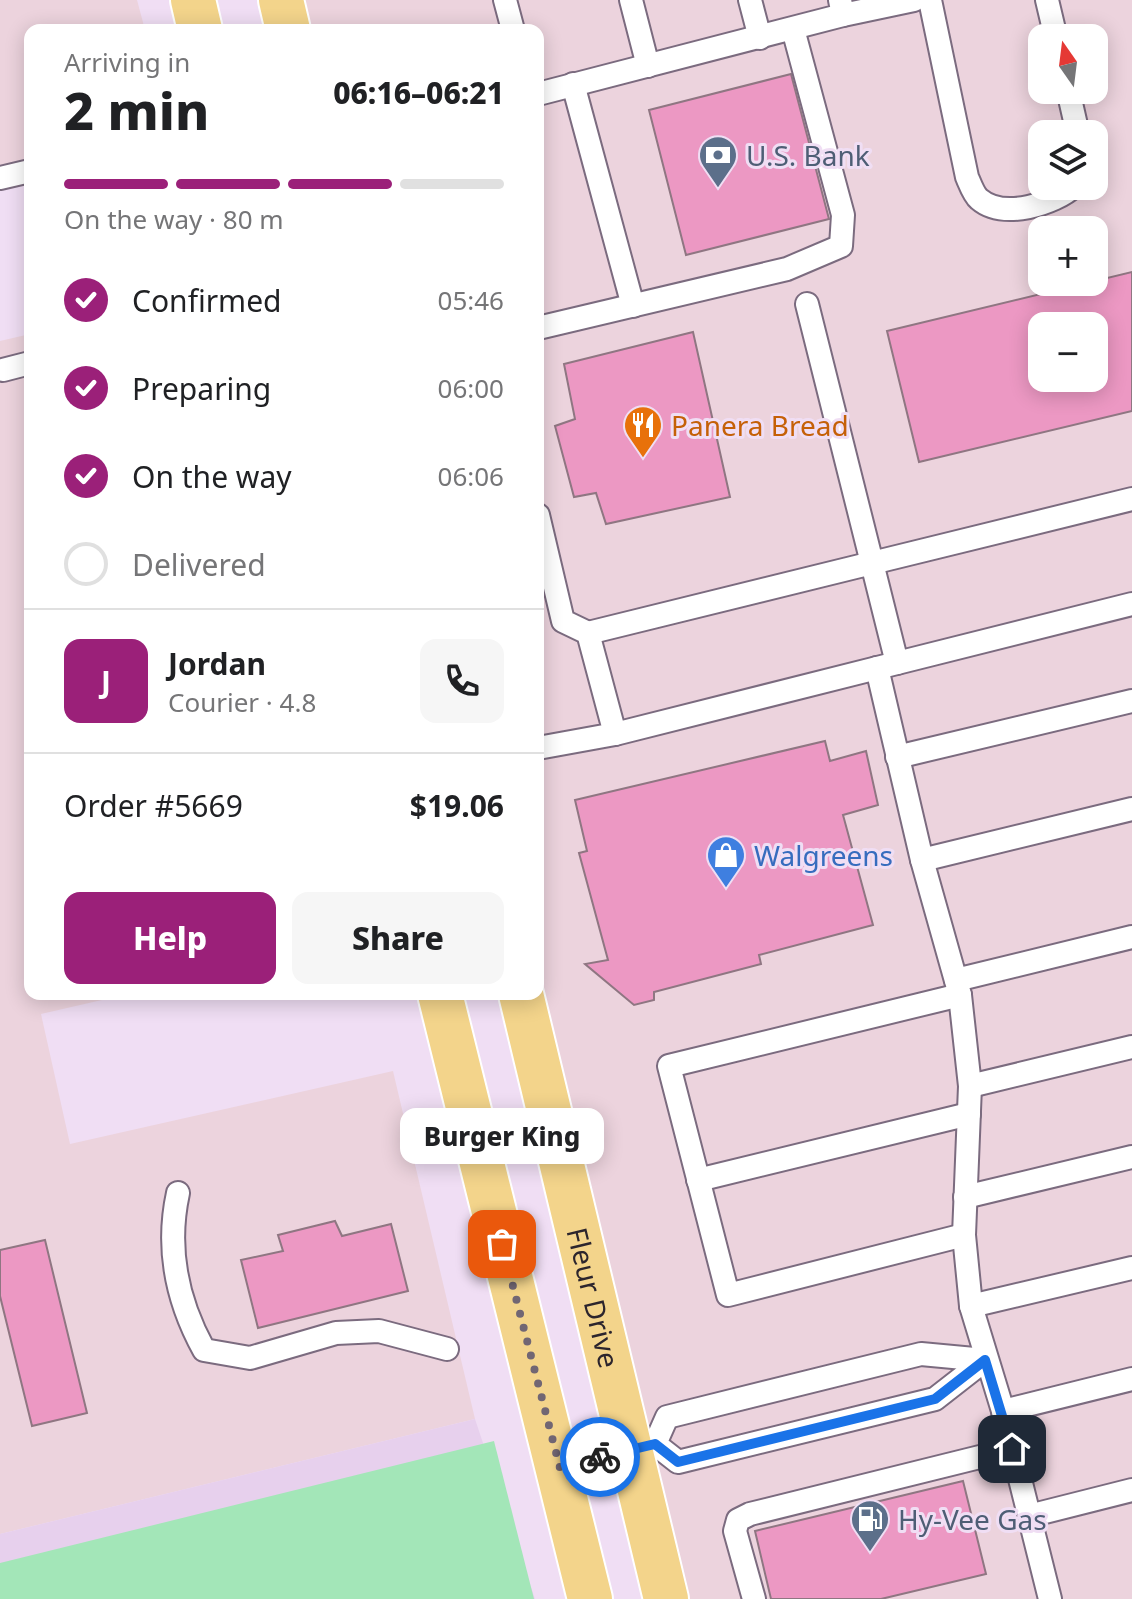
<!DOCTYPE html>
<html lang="en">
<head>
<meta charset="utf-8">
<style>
  :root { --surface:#fff; --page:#f6f6f6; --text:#202124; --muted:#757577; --line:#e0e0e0; --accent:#9b2079 }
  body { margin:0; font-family:"Noto Sans",sans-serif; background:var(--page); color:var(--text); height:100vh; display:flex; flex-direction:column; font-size:30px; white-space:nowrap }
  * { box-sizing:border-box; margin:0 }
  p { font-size:26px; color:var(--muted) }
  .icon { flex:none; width:44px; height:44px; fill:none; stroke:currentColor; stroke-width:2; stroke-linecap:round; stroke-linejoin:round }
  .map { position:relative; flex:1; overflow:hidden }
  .side { position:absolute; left:24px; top:24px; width:520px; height:976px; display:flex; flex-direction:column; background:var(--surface); border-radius:16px; box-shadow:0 4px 20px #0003 }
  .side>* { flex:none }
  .needle { width:52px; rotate:346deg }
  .controls { position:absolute; left:1028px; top:24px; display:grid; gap:16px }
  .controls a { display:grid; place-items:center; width:80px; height:80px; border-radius:16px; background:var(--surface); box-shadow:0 4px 20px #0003; font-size:40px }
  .pin { position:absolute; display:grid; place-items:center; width:68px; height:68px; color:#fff; margin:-34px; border-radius:16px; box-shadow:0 4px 12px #0006 }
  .courier { position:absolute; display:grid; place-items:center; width:80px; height:80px; margin:-40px; border:6px solid #1a73e8; border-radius:50%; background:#fff; color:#222; box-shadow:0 2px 10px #0007 }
  .bubble { position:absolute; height:56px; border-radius:16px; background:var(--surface); box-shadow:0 4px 20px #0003; font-size:26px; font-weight:800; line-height:56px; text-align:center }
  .headline em { font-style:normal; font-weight:800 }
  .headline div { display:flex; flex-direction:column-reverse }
  .headline { display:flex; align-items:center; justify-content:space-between; height:136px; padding:0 40px }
  h1 { font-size:52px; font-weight:800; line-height:60px }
  .bar { display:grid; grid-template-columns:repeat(4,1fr); gap:12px 8px; align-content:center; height:96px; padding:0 40px }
  .bar i { height:10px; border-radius:6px; background:var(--line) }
  .bar .selected { background:var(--accent) }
  .bar p { grid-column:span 4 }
  .line { display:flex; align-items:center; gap:20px; padding:0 40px; border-top:2px solid var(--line) }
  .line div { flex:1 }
  .round { display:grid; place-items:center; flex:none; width:84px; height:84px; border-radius:16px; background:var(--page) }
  ol { padding:0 40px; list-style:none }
  li { display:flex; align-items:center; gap:24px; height:88px }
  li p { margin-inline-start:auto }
  li .icon { padding:8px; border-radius:50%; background:var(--accent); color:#fff; stroke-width:4 }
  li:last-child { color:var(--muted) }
  li i { width:44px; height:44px; border:4px solid var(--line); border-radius:50% }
  .primary-button { display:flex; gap:16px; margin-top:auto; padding:16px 40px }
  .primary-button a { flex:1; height:92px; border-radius:16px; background:var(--accent); color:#fff; font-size:32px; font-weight:800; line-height:92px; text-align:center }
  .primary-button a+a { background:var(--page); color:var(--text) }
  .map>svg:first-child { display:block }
  .commercial { fill:#ecd3dd; fill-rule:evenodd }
  .built { fill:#e7d0ed }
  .green { fill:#a3e6b8 }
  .building { fill:#ec98c3; stroke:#8f7682; stroke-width:2; fill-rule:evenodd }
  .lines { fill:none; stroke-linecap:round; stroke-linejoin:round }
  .lane-casing { stroke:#7b6b7f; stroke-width:26 }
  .primary-casing { stroke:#fff; stroke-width:48 }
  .lane { stroke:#fff; stroke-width:22 }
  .primary { stroke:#f3d48b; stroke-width:44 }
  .done { stroke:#716673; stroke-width:8; stroke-dasharray:0 14.4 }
  .route { stroke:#1a73e8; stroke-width:10 }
  .labels { text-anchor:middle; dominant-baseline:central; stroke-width:6; stroke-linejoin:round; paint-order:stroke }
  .service-label { font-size:28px; fill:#4e5e75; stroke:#f0def4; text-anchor:start }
  .food-label { font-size:28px; fill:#c56008; stroke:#f0def4; text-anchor:start }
  .shop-label { font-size:28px; fill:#366cbe; stroke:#f0def4; text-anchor:start }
  .street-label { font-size:28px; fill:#2c252d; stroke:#f0def4 }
</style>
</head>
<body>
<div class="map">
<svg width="1132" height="1599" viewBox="0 0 1132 1599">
  <rect width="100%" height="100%" fill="#f0def4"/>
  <g class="commercial">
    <polygon points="0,0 137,0 145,30 30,30 30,182 0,190"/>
    <path d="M 281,0 L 1132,0 L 1132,1599 L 666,1599 L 538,994 L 538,30 L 288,30 ZM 1042,38 L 1094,38 L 1094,90 L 1042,90 ZM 1042,134 L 1094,134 L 1094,186 L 1042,186 ZM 1042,230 L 1094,230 L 1094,282 L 1042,282 ZM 1042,326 L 1094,326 L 1094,378 L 1042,378 Z"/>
    <polygon points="30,334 30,994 128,994 41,1014 70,1144 393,1071 475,1419 0,1534 0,341"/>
  </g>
  <polygon class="built" points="475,1419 535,1599 0,1599 0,1534"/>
  <polygon class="green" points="494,1441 534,1599 0,1599 0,1563"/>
  <g class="building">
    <polygon points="791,74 829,219 686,255 649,110"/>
    <path d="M 1132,272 L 1132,411 L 919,462 L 887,331 ZM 1042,326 L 1094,326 L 1094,378 L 1042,378 Z"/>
    <polygon points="693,332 730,497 606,524 596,493 574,497 555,426 575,419 564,364"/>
    <polygon points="825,741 830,761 866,751 878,805 843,815 873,925 759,955 761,964 654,992 654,1000 634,1005 585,964 608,960 579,853 587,851 575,800"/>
    <polygon points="335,1221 342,1236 391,1224 408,1291 258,1328 241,1260 283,1251 278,1235"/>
    <polygon points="45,1240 87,1413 32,1426 0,1296 0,1250"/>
    <polygon points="963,1481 986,1574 881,1599 771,1599 755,1531"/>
  </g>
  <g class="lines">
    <g class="lane-casing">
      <g id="lane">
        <polyline points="505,0 513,30"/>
        <polyline points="631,0 648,66"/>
        <polyline points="750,0 760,38"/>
        <path d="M 930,0 L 967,177 C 970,184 974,195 979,199 C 1003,220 1055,204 1074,186"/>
        <polyline points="1047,0 1056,38"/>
        <polyline points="843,15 914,0"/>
        <polyline points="573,84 633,306"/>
        <polyline points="1068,90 1078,134"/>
        <polyline points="538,94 843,15 840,0"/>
        <polyline points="0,178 30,171"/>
        <polyline points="807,304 872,563 1132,499"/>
        <polyline points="538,328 787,269 841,246 843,215 793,29"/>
        <polyline points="3,370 30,363"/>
        <polyline points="538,515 563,621 588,633 615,734 538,748"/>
        <polyline points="588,633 872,563 897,663 615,734"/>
        <polyline points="897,663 1132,604"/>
        <polyline points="877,668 922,860 960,995 970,1086 964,1235 971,1306 1003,1411 1050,1599"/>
        <polyline points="897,757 1132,701"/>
        <polyline points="922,860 1132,809"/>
        <polyline points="956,980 1132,937"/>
        <polyline points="960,995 669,1066 728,1295 964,1235"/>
        <polyline points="970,1086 1132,1047"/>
        <polyline points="698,1180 969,1114"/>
        <path d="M 178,1193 C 166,1248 177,1301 204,1350 L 250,1358 L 336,1333 L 379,1331 L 447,1349"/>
        <polyline points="965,1197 1132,1157"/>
        <polyline points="971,1306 1132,1268"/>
        <polygon points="921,1354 985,1360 935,1399 678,1462 655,1444 667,1417"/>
        <polyline points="1003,1411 1132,1379"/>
        <polyline points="560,1468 638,1447"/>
        <polyline points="1029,1516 1132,1490"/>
        <polyline points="754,1599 735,1531 738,1520 750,1514 1012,1449"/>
      </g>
    </g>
    <g class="primary-casing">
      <g id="primary">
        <polyline points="193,0 200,30"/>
        <polyline points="281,0 288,30"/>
        <polyline points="440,994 590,1599"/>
        <path id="s1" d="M 521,994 L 666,1599"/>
      </g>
    </g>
    <use href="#lane" class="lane"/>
    <use href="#primary" class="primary"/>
  </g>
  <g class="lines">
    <polyline class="done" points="502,1244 560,1468 600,1457"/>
    <polyline class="route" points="600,1457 655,1444 678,1462 935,1399 985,1360 1012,1449"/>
  </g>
  <defs>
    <g id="bank-pin" transform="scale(2)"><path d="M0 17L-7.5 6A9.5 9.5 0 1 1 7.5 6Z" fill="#5c6f8a" stroke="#f0def4"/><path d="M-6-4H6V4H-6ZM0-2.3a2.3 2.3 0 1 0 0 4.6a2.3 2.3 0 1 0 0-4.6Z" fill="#fff"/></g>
    <g id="restaurant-pin" transform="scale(2)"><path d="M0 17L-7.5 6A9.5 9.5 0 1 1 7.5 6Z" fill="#e8710a" stroke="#f0def4"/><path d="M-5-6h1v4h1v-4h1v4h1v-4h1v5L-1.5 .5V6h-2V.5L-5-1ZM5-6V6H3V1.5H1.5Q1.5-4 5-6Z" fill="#fff"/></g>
    <g id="shop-pin" transform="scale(2)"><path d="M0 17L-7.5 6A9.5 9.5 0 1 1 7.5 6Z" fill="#3f7fe0" stroke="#f0def4"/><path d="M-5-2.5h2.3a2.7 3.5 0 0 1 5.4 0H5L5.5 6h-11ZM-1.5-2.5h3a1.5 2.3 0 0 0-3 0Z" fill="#fff"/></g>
    <g id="fuel-pin" transform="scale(2)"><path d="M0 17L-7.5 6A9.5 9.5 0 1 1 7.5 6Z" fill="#5c6f8a" stroke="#f0def4"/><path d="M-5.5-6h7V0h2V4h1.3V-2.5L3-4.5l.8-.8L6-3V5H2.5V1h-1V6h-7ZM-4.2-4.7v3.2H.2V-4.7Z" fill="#fff"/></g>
  </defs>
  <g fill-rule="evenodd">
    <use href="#bank-pin" x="718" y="155"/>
    <use href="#restaurant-pin" x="643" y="425"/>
    <use href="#shop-pin" x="726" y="855"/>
    <use href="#fuel-pin" x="870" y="1519"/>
  </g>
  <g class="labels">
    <g class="service-label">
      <text x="746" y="155">U.S. Bank</text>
      <text x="898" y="1519">Hy-Vee Gas</text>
    </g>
    <g class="food-label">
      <text x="671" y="425">Panera Bread</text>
    </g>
    <g class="shop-label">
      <text x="754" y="855">Walgreens</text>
    </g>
    <g class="street-label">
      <text stroke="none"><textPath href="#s1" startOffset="312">Fleur Drive</textPath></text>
    </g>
  </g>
</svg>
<div class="controls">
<a><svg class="needle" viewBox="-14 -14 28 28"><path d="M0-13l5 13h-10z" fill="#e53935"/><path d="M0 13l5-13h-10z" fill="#757577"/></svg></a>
<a><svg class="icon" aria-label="layers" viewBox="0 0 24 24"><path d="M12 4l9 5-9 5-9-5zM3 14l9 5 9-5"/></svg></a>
<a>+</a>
<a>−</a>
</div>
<div class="pin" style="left:502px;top:1244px;background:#ea580c"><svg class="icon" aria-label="bag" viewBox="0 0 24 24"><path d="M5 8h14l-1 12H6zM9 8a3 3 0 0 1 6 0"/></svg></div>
<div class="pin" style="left:1012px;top:1449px;background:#1f2937"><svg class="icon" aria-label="home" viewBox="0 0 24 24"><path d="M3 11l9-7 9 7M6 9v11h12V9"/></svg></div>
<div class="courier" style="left:600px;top:1457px"><svg class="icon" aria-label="bike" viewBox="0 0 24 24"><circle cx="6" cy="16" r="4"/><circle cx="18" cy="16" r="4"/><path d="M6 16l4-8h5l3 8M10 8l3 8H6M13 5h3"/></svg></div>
<div class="bubble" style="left:400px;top:1108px;width:204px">Burger King</div>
<section class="side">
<div class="headline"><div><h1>2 min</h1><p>Arriving in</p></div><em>06:16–06:21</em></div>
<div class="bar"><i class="selected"></i><i class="selected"></i><i class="selected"></i><i></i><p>On the way · 80 m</p></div>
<ol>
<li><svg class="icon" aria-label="check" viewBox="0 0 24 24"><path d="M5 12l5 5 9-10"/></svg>Confirmed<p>05:46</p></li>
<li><svg class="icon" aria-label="check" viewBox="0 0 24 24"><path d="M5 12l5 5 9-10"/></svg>Preparing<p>06:00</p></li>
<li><svg class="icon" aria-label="check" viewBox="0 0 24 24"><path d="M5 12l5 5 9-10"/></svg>On the way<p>06:06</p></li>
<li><i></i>Delivered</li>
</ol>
<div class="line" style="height:144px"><b class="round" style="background:var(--accent);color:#fff">J</b><div><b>Jordan</b><p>Courier · 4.8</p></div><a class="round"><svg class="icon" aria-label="phone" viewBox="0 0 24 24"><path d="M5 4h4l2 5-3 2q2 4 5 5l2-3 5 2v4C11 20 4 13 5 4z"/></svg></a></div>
<div class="line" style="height:104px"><div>Order #5669</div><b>$19.06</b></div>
<div class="primary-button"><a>Help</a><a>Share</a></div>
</section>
</div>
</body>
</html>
